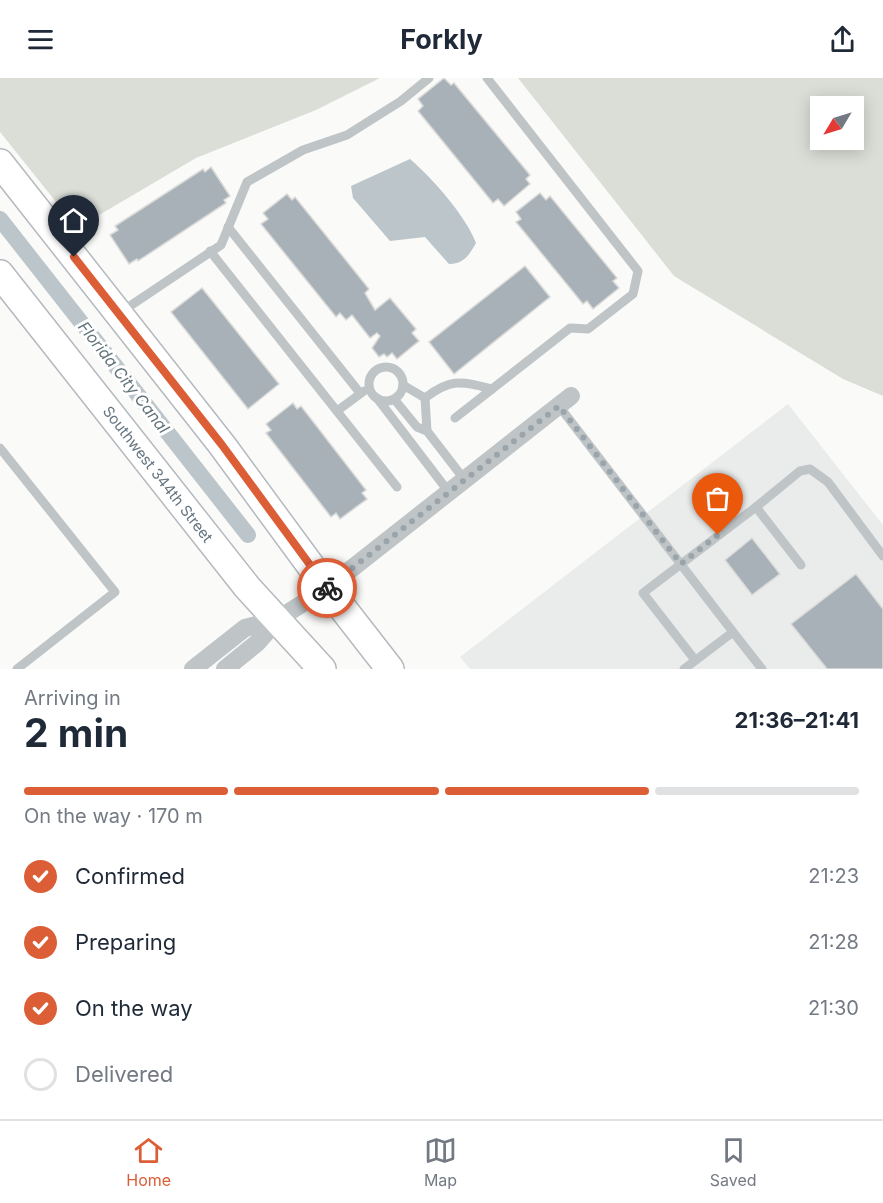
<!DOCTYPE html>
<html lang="en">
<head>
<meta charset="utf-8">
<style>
  :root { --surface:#fff; --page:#f6f6f7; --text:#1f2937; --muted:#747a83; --line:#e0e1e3; --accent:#dc5e36 }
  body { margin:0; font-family:Inter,sans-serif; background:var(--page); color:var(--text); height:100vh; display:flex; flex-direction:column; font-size:22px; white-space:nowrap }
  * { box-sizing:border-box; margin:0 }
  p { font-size:20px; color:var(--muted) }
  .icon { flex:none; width:33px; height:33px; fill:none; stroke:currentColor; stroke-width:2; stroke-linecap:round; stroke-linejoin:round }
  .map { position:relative; height:591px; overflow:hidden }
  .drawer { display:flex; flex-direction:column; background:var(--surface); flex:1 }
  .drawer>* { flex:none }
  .needle { width:39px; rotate:232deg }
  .fabs { position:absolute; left:810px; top:18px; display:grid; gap:12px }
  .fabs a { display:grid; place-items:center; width:54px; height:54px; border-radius:0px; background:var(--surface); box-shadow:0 3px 15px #0003; font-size:30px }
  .pin { position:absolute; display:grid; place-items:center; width:51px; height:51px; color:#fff; margin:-62px -26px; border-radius:50% 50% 50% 0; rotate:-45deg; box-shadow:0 0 6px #0007 }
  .pin .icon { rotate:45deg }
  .courier { position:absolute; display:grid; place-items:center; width:60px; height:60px; margin:-30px; border:4px solid #dc5e36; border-radius:50%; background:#fff; color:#222; box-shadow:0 2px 8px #0007 }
  .head em { font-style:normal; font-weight:700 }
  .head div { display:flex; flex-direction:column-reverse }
  .head { display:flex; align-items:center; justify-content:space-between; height:102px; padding:0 24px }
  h1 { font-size:39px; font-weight:700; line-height:45px }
  .bar { display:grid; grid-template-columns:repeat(4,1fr); gap:9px 6px; align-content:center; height:72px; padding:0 24px }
  .bar i { height:8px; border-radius:4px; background:var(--line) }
  .bar .active { background:var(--accent) }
  .bar p { grid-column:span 4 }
  ol { padding:0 24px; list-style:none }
  li { display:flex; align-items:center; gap:18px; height:66px }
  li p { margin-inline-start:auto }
  li .icon { padding:6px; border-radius:50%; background:var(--accent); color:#fff; stroke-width:4 }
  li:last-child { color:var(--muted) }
  li i { width:33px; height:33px; border:3px solid var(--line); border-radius:50% }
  header { display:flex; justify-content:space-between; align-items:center; height:78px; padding:0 24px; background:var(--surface); font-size:27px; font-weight:700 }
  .tab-bar { display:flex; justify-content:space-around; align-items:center; height:84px; border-top:2px solid var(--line); background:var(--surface); font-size:16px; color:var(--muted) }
  .tab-bar a { display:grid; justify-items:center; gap:3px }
  .tab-bar .active { color:var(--accent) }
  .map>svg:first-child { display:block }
  .built { fill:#eaeceb }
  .green { fill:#daded7; fill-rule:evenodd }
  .water { fill:#bbc5ca }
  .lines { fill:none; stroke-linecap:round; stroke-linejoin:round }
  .canal { stroke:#bbc5ca; stroke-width:16 }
  .building { fill:#a8b1b7; stroke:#dbdcda; stroke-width:1.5 }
  .secondary-casing { stroke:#b4b9be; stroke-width:30 }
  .lane { stroke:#bfc4c7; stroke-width:9 }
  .street { stroke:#bfc4c7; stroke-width:18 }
  .secondary { stroke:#fff; stroke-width:27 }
  .done { stroke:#9aa4ab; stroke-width:6; stroke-dasharray:0 10.8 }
  .route { stroke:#dc5e36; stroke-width:8 }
  .labels { text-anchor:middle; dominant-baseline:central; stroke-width:6; stroke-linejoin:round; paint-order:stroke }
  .street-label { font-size:15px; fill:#667581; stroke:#fff }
  .water-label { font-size:16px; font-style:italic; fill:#60737b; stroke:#fff }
</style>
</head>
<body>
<header><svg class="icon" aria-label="menu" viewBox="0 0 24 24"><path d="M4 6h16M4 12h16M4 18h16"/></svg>Forkly<svg class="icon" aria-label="share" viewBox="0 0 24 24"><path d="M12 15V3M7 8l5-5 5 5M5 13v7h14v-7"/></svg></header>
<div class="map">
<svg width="883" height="591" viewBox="0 0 883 591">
  <rect width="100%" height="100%" fill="#fafaf8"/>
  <polygon class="built" points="788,326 883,447 883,591 470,591 460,579"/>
  <g class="green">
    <polygon points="0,0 380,0 316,32 196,80 77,150 0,54"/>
    <path d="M 518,0 L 883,0 L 883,318 L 843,301 L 674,198 ZM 854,28 L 854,62 L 820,62 L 820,28 Z"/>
  </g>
  <path class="water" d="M 410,81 C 432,100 466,138 476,165 C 469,177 464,186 449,186 L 425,159 L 390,163 L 353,120 L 351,108 Z"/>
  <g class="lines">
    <polyline class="canal" points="0,141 248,457"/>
  </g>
  <g class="building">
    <polygon points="444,0 451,7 454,5 530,97 526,101 530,106 504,128 498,121 493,125 418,33 423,28 418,21"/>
    <polygon points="211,89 230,118 224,122 226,125 138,183 137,181 129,186 110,157 118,152 115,148 203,91 205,94"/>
    <polygon points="540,115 546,122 550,118 617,200 613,203 619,210 593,231 587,223 583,226 516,144 521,141 516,134"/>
    <polygon points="287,116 292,122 295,119 369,211 365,215 375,232 390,220 416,251 412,255 419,263 397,281 392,275 387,279 384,276 379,279 372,270 380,258 377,255 370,260 352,237 346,242 340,235 336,239 261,146 268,141 263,135"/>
    <polygon points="525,188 550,219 454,296 429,264"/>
    <polygon points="202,210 279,306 248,331 171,234"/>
    <polygon points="293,325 297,331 301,328 366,412 362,415 367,421 340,441 336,435 331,439 266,355 271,352 266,346"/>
    <polygon points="752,460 780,496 752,517 725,482"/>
    <polygon points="856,496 883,531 883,591 827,591 791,546"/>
  </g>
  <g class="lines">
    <g class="secondary-casing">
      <g id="secondary">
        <polyline points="0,85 222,367 327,510 390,591"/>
        <polyline points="0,196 247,509 322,591"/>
      </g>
    </g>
    <g class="lane">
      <polyline points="228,149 360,315"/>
      <polyline points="210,173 397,409"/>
      <polyline points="121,234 221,167 247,104 303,72 347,57 401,23 429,0"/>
      <circle cx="386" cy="306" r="17"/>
      <polyline points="403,307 425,320"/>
      <polyline points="377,320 448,413"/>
      <polyline points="425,320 427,353 464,401"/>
      <path d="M 425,320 C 451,300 461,303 492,311"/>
      <polyline points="394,321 417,349 427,353"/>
      <polyline points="559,328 733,554 684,591"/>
      <polyline points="337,333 364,313"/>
      <polyline points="455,340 570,250 588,251 633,216 638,193 487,0"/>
      <polyline points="0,370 115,514 17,591"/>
      <polyline points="756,429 800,393 810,391 828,404 883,478"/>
      <polyline points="733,554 762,591"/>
      <polyline points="695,582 643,515 756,429 801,487"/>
    </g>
    <g class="street">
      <polyline points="193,591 245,550 278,541 327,510 571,318"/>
      <polyline points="225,591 257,565 278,541"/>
    </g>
    <use href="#secondary" class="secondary"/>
  </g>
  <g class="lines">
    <polyline class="done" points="327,510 559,328 681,486 718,457"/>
    <polyline class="route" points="74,179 222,367 327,510"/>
  </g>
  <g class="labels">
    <g class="street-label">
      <text transform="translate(158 396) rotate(52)">Southwest 344th Street</text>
    </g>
    <g class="water-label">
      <text transform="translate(124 299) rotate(52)">Florida City Canal</text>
    </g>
  </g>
</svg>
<div class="fabs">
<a><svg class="needle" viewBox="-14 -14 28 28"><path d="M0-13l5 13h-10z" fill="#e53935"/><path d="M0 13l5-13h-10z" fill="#747a83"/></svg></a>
</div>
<div class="pin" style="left:718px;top:457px;background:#ea580c"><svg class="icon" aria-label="bag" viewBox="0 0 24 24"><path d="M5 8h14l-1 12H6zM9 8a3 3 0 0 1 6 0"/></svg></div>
<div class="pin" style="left:74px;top:179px;background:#1f2937"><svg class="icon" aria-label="home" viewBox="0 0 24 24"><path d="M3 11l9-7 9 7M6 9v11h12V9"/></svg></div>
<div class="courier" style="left:327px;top:510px"><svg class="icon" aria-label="bike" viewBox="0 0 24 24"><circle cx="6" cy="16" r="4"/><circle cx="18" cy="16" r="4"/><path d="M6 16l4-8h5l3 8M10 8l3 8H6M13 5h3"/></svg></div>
</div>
<section class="drawer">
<div class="head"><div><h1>2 min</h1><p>Arriving in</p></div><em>21:36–21:41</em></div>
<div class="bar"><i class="active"></i><i class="active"></i><i class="active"></i><i></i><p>On the way · 170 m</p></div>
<ol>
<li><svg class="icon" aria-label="check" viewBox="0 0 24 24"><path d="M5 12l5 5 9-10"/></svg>Confirmed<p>21:23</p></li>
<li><svg class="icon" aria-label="check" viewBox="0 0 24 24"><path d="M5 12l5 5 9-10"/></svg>Preparing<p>21:28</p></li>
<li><svg class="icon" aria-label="check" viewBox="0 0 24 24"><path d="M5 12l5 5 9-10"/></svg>On the way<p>21:30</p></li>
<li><i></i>Delivered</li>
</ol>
</section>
<nav class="tab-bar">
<a class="active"><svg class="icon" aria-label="home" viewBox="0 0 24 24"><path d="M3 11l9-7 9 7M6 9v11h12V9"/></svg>Home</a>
<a><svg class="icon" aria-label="map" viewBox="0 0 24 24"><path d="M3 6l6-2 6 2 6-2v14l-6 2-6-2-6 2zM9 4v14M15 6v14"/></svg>Map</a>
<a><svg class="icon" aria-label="saved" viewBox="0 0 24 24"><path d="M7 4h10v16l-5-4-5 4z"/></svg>Saved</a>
</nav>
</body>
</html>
